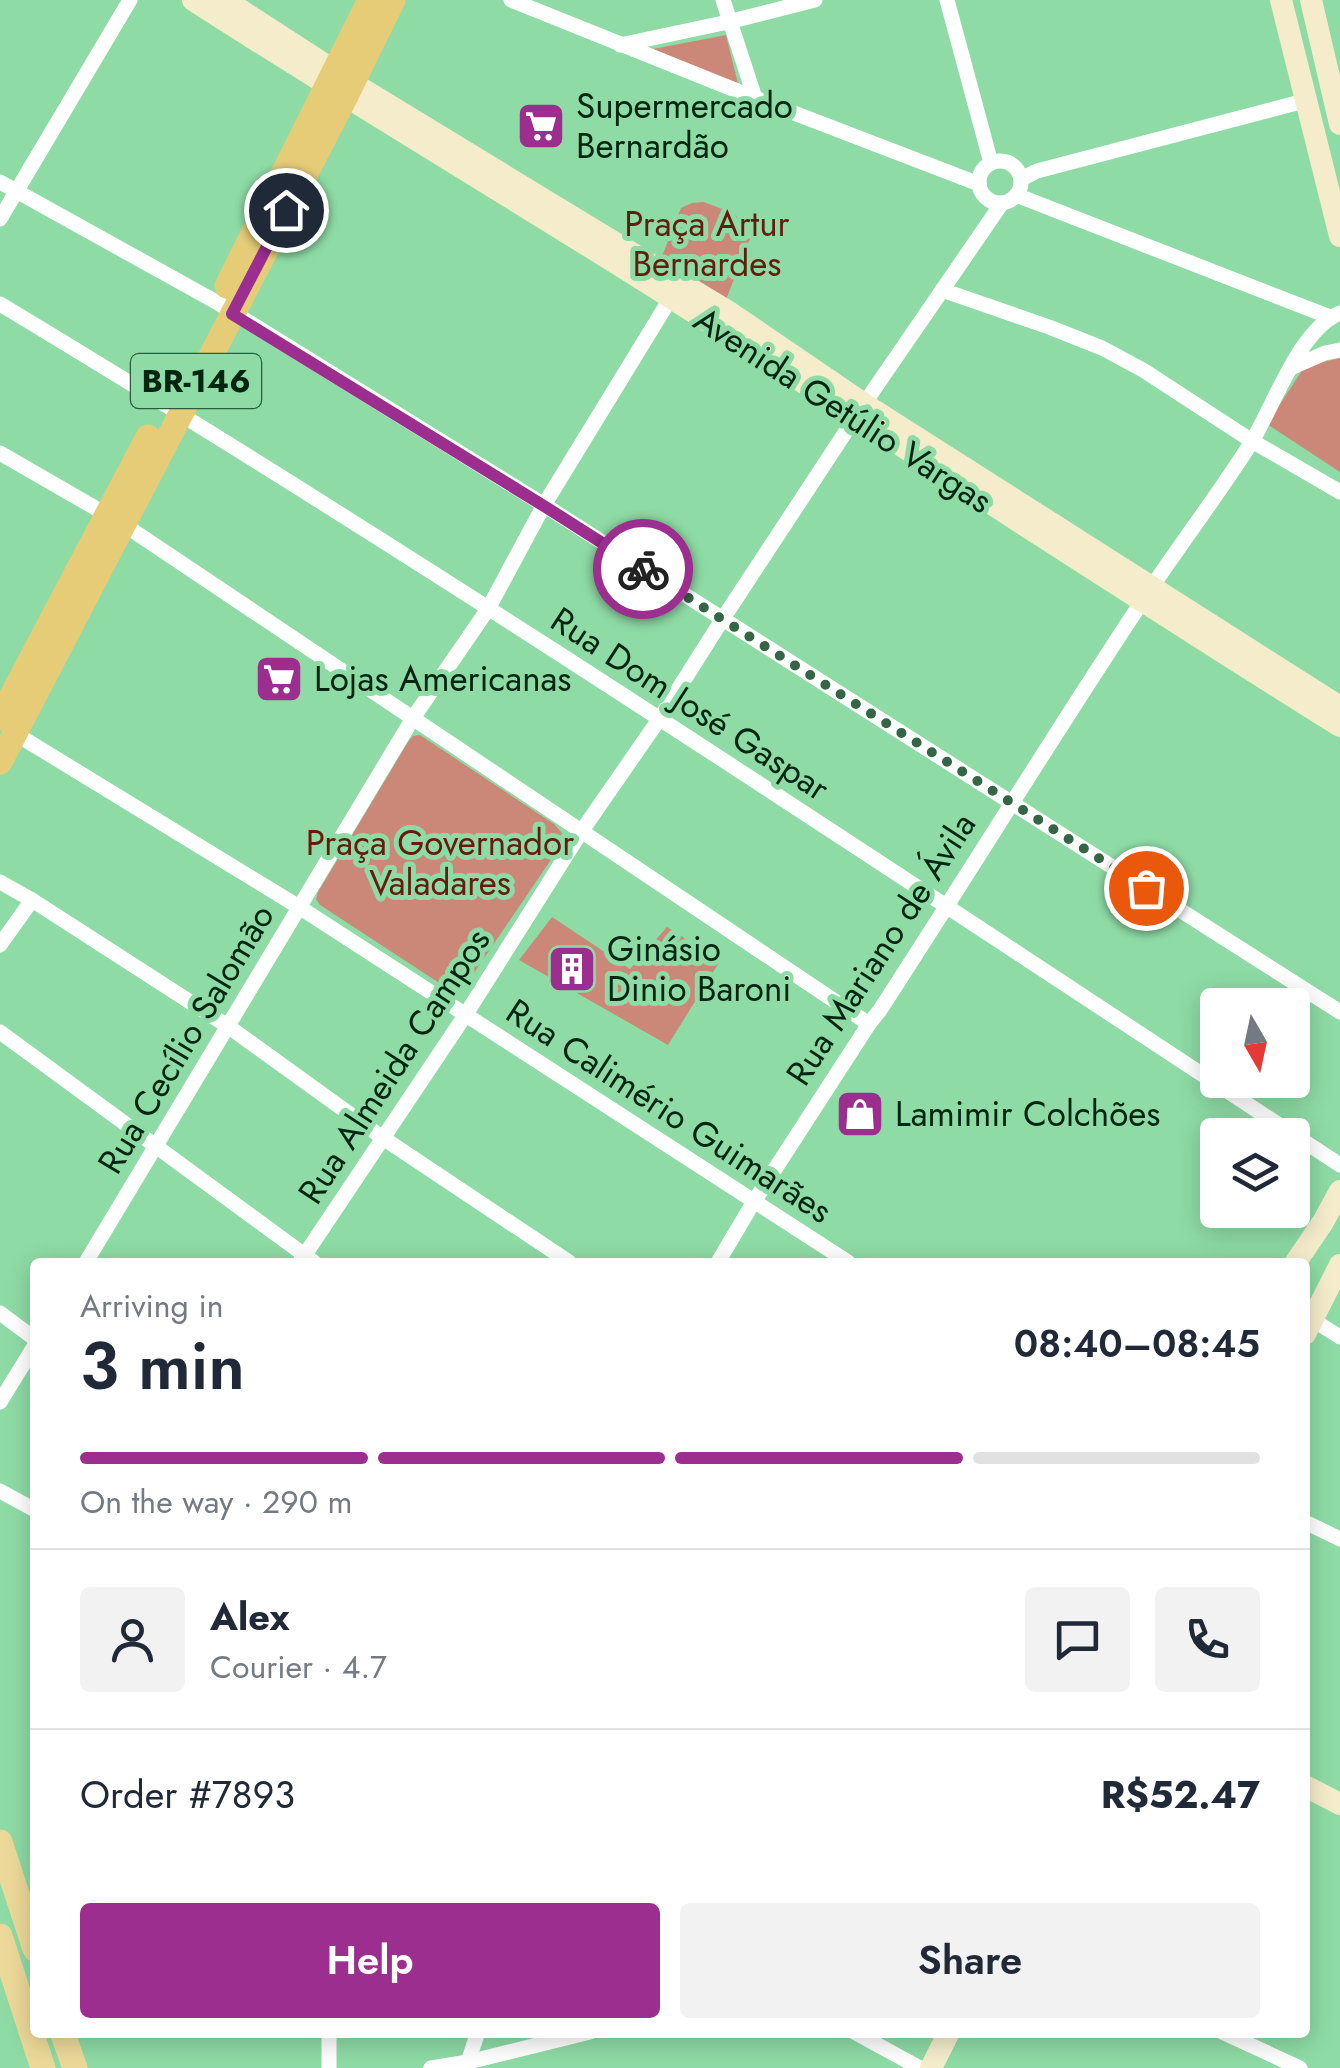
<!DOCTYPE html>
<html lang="en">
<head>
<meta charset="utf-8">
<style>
  :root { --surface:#fff; --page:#f2f2f3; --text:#1f2937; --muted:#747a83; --line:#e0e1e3; --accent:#9b2e8e }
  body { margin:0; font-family:Jost,sans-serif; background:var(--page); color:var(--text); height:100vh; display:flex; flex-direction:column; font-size:38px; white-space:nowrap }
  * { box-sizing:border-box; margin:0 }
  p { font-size:32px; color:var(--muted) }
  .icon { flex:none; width:55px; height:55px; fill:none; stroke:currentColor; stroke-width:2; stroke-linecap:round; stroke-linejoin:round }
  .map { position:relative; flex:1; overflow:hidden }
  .side { position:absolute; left:30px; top:1258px; width:1280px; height:780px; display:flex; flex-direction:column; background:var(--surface); border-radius:10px; box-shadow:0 5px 25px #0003 }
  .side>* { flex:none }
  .needle { width:65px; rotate:171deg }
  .controls { position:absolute; left:1200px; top:988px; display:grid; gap:20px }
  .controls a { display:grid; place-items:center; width:110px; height:110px; border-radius:10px; background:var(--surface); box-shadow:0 5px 25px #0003; font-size:50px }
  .pin { position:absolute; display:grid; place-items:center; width:85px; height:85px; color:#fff; margin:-42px; border:5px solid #fff; border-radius:50%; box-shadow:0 2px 10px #0007 }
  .courier { position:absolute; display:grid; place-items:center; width:100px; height:100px; margin:-50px; border:8px solid #9b2e8e; border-radius:50%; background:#fff; color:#222; box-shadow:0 2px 12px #0007 }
  .headline em { font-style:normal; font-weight:600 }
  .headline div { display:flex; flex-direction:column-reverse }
  .headline { display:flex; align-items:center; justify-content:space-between; height:170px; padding:0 50px }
  h1 { font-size:65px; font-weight:600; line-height:75px }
  .bar { display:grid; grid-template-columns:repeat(4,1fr); gap:15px 10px; align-content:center; height:120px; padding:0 50px }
  .bar i { height:12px; border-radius:8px; background:var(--line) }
  .bar .selected { background:var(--accent) }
  .bar p { grid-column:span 4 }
  .line { display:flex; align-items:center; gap:25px; padding:0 50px; border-top:2px solid var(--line) }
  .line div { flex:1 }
  .round { display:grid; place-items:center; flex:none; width:105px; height:105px; border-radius:10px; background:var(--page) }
  .cta { display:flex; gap:20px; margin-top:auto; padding:20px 50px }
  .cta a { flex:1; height:115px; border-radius:10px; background:var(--accent); color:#fff; font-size:40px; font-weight:600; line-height:115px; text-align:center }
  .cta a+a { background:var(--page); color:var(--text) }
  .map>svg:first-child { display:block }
  .green { fill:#cb8879 }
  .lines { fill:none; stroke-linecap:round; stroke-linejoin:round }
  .minor { stroke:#fff; stroke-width:15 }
  .secondary { stroke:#f5eccc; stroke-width:22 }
  .primary { stroke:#ecd999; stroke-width:25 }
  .trunk { stroke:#e6cc77; stroke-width:25 }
  .done { stroke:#346545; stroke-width:10; stroke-dasharray:0 18 }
  .route { stroke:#9b2e8e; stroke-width:12 }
  .labels { text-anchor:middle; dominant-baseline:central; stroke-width:10; stroke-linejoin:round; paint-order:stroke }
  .shield { fill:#8edba5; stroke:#2d5c3d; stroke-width:2.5 }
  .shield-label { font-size:32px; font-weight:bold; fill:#042511 }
  .poi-label { font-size:35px; fill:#042511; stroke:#8edba5; text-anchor:start }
  .park-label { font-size:35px; fill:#651b0d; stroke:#8edba5 }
  .street-label { font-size:35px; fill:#042511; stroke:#8edba5 }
</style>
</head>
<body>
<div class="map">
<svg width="1340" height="2068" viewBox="0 0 1340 2068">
  <rect width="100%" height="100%" fill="#8edba5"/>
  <g class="green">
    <polygon points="726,35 738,84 653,49"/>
    <path d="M 703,202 C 722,209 743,214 752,234 L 725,302 L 659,264 L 681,208 L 692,203 Z"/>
    <polygon points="1340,358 1340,472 1267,424 1305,366"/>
    <polygon points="420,735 554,824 562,833 563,842 461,992 453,992 320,905 316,899 318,892 408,742 413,736"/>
    <polygon points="552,917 630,969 667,927 720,961 668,1045 519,960"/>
  </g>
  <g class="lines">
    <g class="minor">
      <polyline points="511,0 755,98 979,184"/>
      <polyline points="723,0 755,98"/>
      <polyline points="947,0 991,163"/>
      <polyline points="620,45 728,22 815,0"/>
      <circle cx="1000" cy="182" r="21"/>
      <polyline points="1021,179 1037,171 1304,101"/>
      <polyline points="0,182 218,303 544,505 1340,1012"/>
      <polyline points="1016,195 1330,317"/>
      <polyline points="0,219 130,0"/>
      <polyline points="942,290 1049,327 1102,348 1143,370 1252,441 1340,492"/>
      <path d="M 0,304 C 455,578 896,874 1340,1165"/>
      <polyline points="1293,367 1325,353 1340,350"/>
      <polyline points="0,453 123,524 869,1024"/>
      <polyline points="11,731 299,907 848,1262"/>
      <polyline points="0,882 32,900 229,1027 383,1138 569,1262"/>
      <polyline points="0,945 32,900"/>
      <polyline points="0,1032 314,1262"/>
      <polyline points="86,1262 413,718 488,609 544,505 675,291"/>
      <polyline points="300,1262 466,1014 581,832 660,718 722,620 864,404 1002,203"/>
      <path d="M 718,1262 L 753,1203 L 869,1024 L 880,1010 C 967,876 1051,739 1139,606 C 1175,551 1216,498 1251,443 C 1274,406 1299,329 1340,313"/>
      <polyline points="0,1313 35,1339"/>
      <polyline points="1313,1320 1340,1337"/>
      <polyline points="0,1402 35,1345"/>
      <polyline points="0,1491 35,1510"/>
      <polyline points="1305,1522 1340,1539"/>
      <polyline points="854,2032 920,2068"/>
      <polyline points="1222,2032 1300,2068"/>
      <polyline points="468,2062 478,2032"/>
      <polyline points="329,2068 329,2032"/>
      <polyline points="431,2068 468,2062 590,2032"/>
    </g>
    <g class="secondary">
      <path d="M 193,0 C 351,102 514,198 673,299 C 896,441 1116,586 1340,726"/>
      <polyline points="225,0 367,92 732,314 864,404 1340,707"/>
      <polyline points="1281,0 1340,236"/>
      <polyline points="1311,0 1340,124"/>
      <polyline points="1296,1262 1323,1222 1340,1191"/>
      <polyline points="1305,1334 1340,1265"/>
      <polyline points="1305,1786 1340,1804"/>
      <polyline points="931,2068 949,2032"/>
    </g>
    <g class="primary">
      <polyline points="0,1842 35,1949"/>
      <polyline points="0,1936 43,2068"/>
      <polyline points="62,2032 75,2068"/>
    </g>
    <g class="trunk">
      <polyline points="227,286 370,0"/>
      <polyline points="0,718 148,437"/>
      <polyline points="0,762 345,98 393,0"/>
    </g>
  </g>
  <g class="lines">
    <polyline class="done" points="643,569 1146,888"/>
    <polyline class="route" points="286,210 232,314 544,506 643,569"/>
  </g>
  <defs>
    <g id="supermarket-square" transform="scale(2.5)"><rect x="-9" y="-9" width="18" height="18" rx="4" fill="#9b2e8e" stroke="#8edba5"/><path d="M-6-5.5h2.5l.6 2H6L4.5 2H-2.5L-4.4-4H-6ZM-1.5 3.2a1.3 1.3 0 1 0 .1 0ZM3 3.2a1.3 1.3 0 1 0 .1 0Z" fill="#fff"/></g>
    <g id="building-square" transform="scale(2.5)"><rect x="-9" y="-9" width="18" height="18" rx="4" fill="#9b2e8e" stroke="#8edba5"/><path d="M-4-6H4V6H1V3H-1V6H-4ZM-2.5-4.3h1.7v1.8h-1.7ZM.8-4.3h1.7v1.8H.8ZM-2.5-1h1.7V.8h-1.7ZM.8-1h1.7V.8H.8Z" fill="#fff"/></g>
    <g id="shop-square" transform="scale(2.5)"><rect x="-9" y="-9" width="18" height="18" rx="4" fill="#9b2e8e" stroke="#8edba5"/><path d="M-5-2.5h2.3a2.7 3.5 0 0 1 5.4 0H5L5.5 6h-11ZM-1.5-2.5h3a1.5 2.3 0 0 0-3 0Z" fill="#fff"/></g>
  </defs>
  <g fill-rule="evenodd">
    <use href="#supermarket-square" x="541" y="126"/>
    <use href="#supermarket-square" x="279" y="679"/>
    <use href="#building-square" x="572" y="969"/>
    <use href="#shop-square" x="860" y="1114"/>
  </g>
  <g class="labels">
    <rect class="shield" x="131" y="354" width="130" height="54" rx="8"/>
    <g class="shield-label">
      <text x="196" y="381">BR-146</text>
    </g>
    <g class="poi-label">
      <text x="576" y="106">Supermercado<tspan x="576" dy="40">Bernardão</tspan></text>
      <text x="314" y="679">Lojas Americanas</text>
      <text x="607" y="949">Ginásio<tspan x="607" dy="40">Dinio Baroni</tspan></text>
      <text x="895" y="1114">Lamimir Colchões</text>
    </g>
    <g class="park-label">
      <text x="707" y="224">Praça Artur<tspan x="707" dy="40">Bernardes</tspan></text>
      <text x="440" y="843">Praça Governador<tspan x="440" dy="40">Valadares</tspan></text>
    </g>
    <g class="street-label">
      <text transform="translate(843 410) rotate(33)">Avenida Getúlio Vargas</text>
      <text transform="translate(690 704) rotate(33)">Rua Dom José Gaspar</text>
      <text transform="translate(881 949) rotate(-57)">Rua Mariano de Ávila</text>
      <text transform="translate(186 1039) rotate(-59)">Rua Cecílio Salomão</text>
      <text transform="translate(394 1066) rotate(-57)">Rua Almeida Campos</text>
      <text transform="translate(669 1111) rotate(33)">Rua Calimério Guimarães</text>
    </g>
  </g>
</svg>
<div class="controls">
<a><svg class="needle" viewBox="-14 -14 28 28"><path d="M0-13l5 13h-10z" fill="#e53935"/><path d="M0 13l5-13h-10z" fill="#747a83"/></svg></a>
<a><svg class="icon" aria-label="layers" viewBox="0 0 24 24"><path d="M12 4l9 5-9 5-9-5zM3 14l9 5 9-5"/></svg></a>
</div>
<div class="pin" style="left:1146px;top:888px;background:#ea580c"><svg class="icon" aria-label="bag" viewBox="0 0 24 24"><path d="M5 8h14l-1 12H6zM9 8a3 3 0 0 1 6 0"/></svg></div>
<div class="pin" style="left:286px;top:210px;background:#1f2937"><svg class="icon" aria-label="home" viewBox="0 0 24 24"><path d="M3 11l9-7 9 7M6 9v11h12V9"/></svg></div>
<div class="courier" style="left:643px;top:569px"><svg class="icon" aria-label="bike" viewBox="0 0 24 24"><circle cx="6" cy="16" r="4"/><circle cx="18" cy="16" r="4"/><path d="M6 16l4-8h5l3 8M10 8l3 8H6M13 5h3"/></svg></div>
<section class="side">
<div class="headline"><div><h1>3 min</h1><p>Arriving in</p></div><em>08:40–08:45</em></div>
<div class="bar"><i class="selected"></i><i class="selected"></i><i class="selected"></i><i></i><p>On the way · 290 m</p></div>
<div class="line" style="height:180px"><a class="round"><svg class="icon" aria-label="person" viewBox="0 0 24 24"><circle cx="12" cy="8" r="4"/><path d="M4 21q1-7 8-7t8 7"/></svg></a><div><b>Alex</b><p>Courier · 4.7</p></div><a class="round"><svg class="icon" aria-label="chat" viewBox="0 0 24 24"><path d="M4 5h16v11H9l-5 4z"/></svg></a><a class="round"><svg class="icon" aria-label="phone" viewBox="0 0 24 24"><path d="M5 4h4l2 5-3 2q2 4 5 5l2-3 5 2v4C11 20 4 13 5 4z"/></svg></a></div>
<div class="line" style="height:130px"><div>Order #7893</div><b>R$52.47</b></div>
<div class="cta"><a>Help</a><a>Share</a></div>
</section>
</div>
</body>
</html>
